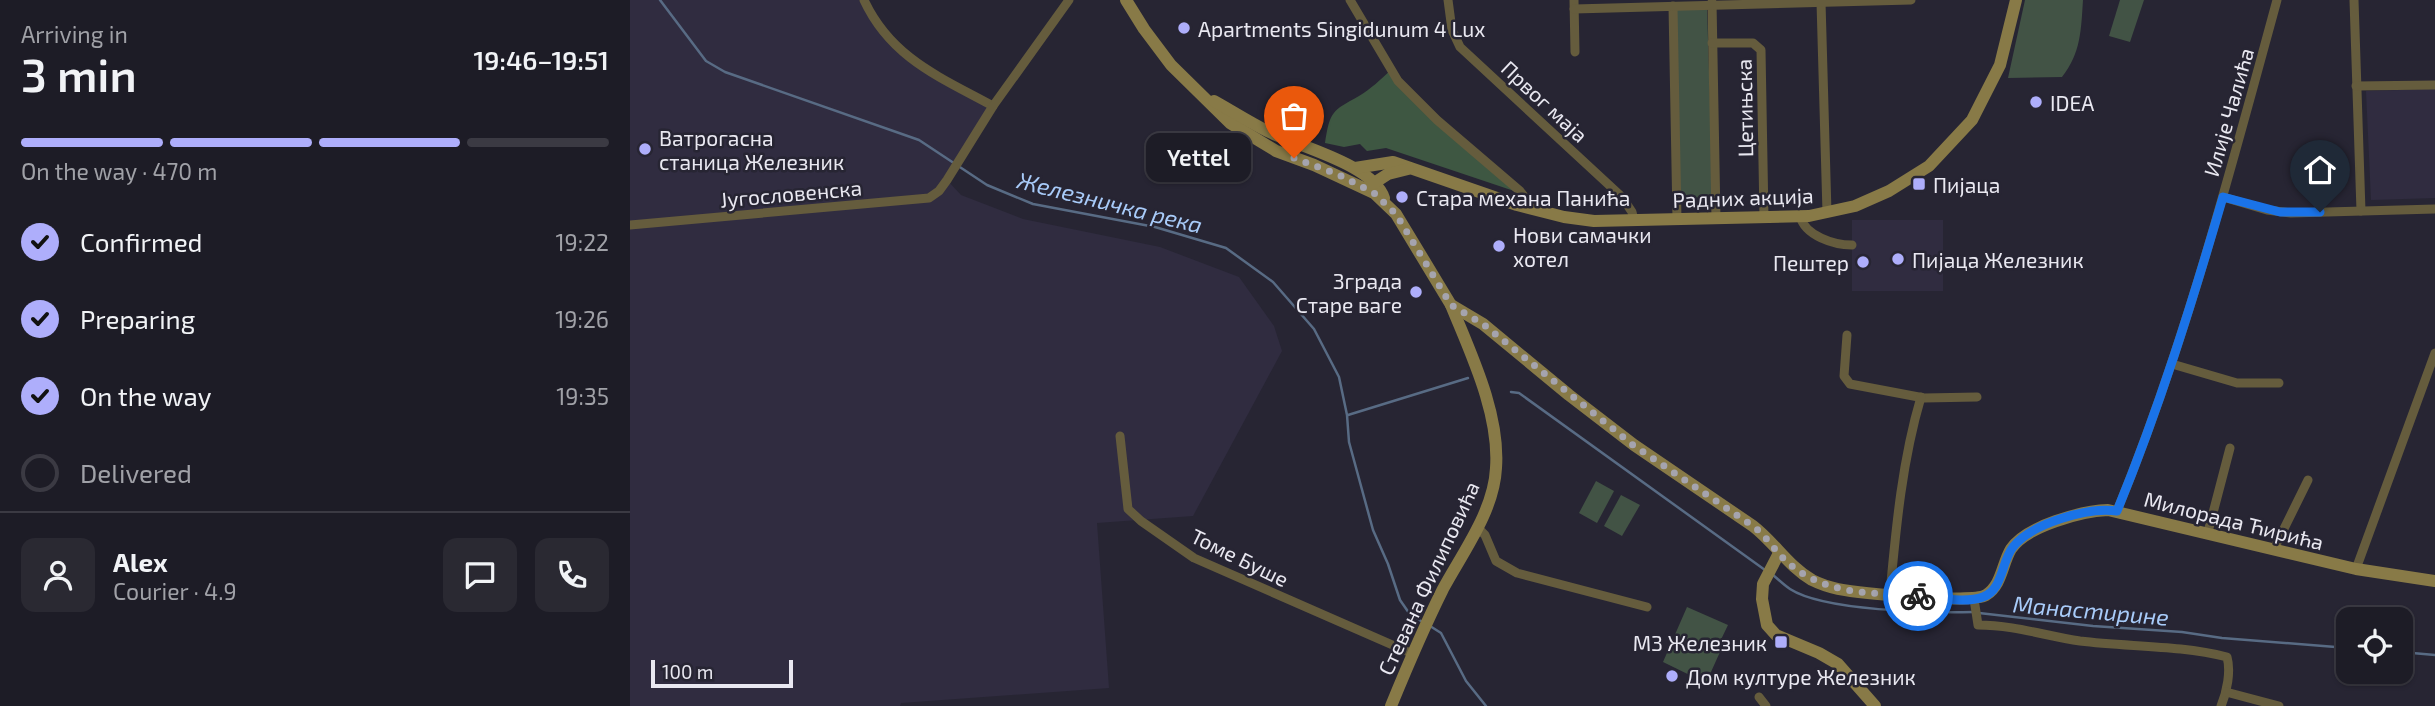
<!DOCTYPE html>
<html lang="en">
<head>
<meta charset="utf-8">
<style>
  :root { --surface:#1d1c26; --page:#2a2932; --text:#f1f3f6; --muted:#a0a1a7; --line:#3b3a43; --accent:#aeaefb }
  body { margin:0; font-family:"Exo 2",sans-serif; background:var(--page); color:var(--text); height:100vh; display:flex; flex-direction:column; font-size:26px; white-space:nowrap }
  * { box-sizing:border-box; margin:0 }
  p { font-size:23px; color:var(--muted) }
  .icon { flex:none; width:38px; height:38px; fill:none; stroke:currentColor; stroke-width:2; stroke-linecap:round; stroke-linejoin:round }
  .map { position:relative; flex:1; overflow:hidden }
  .details { display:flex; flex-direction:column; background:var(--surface); width:630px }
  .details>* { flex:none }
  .controls { position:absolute; left:1706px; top:607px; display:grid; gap:14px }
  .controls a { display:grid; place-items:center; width:77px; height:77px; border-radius:14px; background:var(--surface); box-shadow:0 2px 5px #0004,0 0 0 2px var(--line); font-size:35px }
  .scale { position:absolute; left:21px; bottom:18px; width:142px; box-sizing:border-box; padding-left:7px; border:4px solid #e9e8f1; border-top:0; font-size:19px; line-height:24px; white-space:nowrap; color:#e9e8f1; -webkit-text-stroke:5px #272533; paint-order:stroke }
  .pin { position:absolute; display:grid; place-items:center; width:60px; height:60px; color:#fff; margin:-72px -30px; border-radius:50% 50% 50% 0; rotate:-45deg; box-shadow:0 0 7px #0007 }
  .pin .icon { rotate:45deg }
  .courier { position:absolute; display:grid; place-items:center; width:70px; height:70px; margin:-35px; border:5px solid #1a73e8; border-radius:50%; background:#fff; color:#222; box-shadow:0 2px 9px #0007 }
  .bubble { position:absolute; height:49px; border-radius:14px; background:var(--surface); box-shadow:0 2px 5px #0004,0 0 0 2px var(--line); font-size:23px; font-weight:600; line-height:49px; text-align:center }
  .headline em { font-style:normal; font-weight:600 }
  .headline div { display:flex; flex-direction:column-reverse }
  .headline { display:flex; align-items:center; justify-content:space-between; height:119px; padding:0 21px }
  h1 { font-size:46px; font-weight:600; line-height:52px }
  .bar { display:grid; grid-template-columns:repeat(4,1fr); gap:10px 7px; align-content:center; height:84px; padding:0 21px }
  .bar i { height:9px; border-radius:5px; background:var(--line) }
  .bar .on { background:var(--accent) }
  .bar p { grid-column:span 4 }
  .line { display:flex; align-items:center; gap:18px; padding:0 21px; border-top:2px solid var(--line) }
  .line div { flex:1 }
  .round { display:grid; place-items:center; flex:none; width:74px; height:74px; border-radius:14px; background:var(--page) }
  ol { padding:0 21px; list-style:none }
  li { display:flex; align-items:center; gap:21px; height:77px }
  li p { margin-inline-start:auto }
  li .icon { padding:7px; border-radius:50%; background:var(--accent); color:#111; stroke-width:4 }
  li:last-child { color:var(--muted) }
  li i { width:38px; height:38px; border:4px solid var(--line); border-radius:50% }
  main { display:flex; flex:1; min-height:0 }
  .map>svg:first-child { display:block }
  .built { fill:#302c40 }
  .green { fill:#425345 }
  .forest { fill:#3e5742 }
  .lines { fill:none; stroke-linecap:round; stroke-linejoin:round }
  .stream { stroke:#586b84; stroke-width:2.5 }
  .street { stroke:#655c3d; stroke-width:9 }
  .secondary { stroke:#887a47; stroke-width:12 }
  .done { stroke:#a5a4ae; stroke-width:7; stroke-dasharray:0 12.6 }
  .route { stroke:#1a73e8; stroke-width:9 }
  .poi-dot { fill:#aeaefb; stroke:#272533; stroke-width:2.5 }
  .labels { text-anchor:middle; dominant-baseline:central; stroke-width:5; stroke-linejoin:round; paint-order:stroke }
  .poi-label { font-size:21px; fill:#e9e8f1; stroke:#272533; text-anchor:start }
  .street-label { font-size:21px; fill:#e9e8f1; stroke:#272533 }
  .water-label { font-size:23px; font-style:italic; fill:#a8cbf9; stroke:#272533 }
</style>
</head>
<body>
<main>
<section class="details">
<div class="headline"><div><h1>3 min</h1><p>Arriving in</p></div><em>19:46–19:51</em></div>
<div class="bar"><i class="on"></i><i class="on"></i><i class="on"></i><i></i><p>On the way · 470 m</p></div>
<ol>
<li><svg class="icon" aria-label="check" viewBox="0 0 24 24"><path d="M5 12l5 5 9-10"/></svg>Confirmed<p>19:22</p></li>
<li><svg class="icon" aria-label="check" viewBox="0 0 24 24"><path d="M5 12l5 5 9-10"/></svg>Preparing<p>19:26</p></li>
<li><svg class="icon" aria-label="check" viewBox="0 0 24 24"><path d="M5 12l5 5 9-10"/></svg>On the way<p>19:35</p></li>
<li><i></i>Delivered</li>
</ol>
<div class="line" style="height:126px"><a class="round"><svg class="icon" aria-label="person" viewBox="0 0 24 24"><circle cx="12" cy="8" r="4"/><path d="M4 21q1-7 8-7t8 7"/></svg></a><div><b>Alex</b><p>Courier · 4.9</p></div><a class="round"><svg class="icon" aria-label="chat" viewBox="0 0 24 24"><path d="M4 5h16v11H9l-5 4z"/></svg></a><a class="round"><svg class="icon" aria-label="phone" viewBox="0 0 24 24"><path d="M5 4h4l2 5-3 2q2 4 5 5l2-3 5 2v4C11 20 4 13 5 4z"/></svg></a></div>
</section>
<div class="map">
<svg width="1805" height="706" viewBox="0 0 1805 706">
  <rect width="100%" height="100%" fill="#272533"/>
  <g class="built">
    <polygon points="0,0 234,0 259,41 363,106 317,180 331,195 393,219 530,247 609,277 644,326 652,351 563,516 467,523 479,688 271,703 270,706 0,706"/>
    <polygon points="1805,89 1805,198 1741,200 1736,91"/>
    <rect x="1222" y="220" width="91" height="71"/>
  </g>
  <g class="green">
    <path d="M 1395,0 L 1453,0 C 1451,30 1451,53 1432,77 L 1378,78 Z"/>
    <polygon points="1490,0 1514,0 1500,42 1479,36"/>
    <polygon points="1077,8 1083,197 1049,198 1045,9"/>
    <polygon points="966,481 984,491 967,523 949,513"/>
    <polygon points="991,495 1010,505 992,536 974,526"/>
    <polygon points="1057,607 1098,625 1086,650 1090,652 1076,683 1033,662"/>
  </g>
  <path class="forest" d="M 760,71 L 893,194 L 756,148 L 737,151 L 730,144 L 714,147 L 695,143 C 700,111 702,111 729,96 C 741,89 751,79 760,71 Z"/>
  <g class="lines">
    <g class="stream">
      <polyline points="30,0 76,61 95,72 289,140 357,185 403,204 525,227 596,248 643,282 684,329 709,377 717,415 719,442 743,530 758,564 770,600 779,613 794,623"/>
      <polyline points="881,392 889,393 1135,570"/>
      <polyline points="718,415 838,378"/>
      <path d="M 1143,575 C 1149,580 1154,585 1160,589 C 1194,611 1301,613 1343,612"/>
      <polyline points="1349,613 1463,626 1552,632 1592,638 1718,648"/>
      <polyline points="800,626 811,633 836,681 856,706"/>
      <polyline points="1771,652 1805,655"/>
    </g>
    <g class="street">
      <path d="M 234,0 C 261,58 310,77 363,106"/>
      <polyline points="720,0 768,81 807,120 890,191 897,200 896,207"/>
      <polyline points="818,0 822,30 830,47 992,197 1002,212 1004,220"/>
      <polyline points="944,0 945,52"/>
      <polyline points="1724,0 1731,211"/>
      <polyline points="1082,2 1086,219"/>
      <polyline points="1191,2 1197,213"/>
      <polyline points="1043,6 1047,219"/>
      <polyline points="944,9 1281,0"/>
      <polyline points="1082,43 1123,43 1131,50 1134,218"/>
      <polyline points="1726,86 1805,85"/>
      <polyline points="1593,197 1637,210 1661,213 1805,209"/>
      <path d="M 1170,216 C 1175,236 1204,245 1222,245"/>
      <polyline points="0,225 299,198 309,191 317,180 363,106 439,0"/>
      <polyline points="1217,335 1214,376 1220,384 1294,398 1347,397"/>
      <polyline points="1542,364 1607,383 1649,383"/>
      <polyline points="490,436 498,509 511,521 564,558 783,654"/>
      <path d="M 1487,511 C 1555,345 1600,172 1647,0"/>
      <polyline points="847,527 855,535 866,561 887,573 1017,607"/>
      <polyline points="1578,532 1600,448"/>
      <polyline points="1644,549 1678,480"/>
      <polyline points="1726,569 1805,353"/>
      <path d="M 1260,593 C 1266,528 1272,461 1291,397"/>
      <path d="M 1344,599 L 1348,625 C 1384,625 1416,636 1450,641 C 1499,647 1549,645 1597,657 C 1601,671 1597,692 1591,706"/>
      <polyline points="1596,692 1649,706"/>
      <polyline points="1129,697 1136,706"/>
    </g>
    <g class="secondary">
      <path d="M 496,0 L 514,29 L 541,65 L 600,123 L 646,151 L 684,165 L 744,193 L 766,214 L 821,305 L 853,324 L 939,395 L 1004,445 L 1123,526 C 1145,543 1158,566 1182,580 C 1190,584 1199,587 1208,589 C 1228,593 1343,604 1356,595 C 1372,585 1372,564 1381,549 C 1396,526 1452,511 1478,510 L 1726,569 L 1805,581"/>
      <path d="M 584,101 C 602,111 619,122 637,131 C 667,146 743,164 754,198"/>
      <polyline points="725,168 763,162 887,205 934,217 964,221 1179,216 1225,206 1259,191 1299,166 1342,120 1370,65 1386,0"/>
      <polyline points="738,187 758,174 778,169"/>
      <polyline points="1149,553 1133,584 1132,599 1137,625 1146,635 1189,653 1208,664 1245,706"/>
      <path d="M 761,706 C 777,667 794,627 813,589 C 833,552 864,511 866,468 C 870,414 841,354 821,305"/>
    </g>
  </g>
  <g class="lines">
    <path class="done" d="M 664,158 L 707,174 L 744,193 L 766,214 L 821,305 L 853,324 L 1003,445 L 1123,526 C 1137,537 1145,551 1157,562 C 1197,596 1238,592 1288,596"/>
    <path class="route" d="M 1288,596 C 1307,597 1334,604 1353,597 C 1373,590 1371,562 1383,547 C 1402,523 1458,507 1487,511 C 1529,409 1562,303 1593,197 L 1650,212 L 1690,212"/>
  </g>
  <g class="poi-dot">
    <circle cx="554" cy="28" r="7"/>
    <circle cx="1406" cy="102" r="7"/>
    <circle cx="15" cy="149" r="7"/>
    <rect x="1282" y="177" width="14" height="14" rx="3.5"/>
    <circle cx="772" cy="197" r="7"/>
    <circle cx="869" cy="246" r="7"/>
    <circle cx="1268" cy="259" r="7"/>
    <circle cx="1233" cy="262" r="7"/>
    <circle cx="786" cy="292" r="7"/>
    <rect x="1144" y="635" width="14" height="14" rx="3.5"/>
    <circle cx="1042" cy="676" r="7"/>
  </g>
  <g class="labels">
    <g class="poi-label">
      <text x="568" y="28">Apartments Singidunum 4 Lux</text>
      <text x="1420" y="102">IDEA</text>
      <text x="29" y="137">Ватрогасна<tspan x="29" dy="24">станица Железник</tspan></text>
      <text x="1303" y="184">Пијаца</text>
      <text x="786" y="197">Стара механа Панића</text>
      <text x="883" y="234">Нови самачки<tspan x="883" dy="24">хотел</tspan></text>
      <text x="1282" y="259">Пијаца Железник</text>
      <text x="1219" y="262" text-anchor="end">Пештер</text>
      <text x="772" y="280" text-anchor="end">Зграда<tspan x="772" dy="24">Старе ваге</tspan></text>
      <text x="1137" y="642" text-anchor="end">МЗ Железник</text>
      <text x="1056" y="676">Дом културе Железник</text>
    </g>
    <g class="street-label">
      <text transform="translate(915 101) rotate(43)">Првог маја</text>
      <text transform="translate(1114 108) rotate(-91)">Цетињска</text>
      <text transform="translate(1598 112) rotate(-74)">Илије Чалића</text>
      <text transform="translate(161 193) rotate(-5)">Југословенска</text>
      <text transform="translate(1113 197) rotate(-2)">Радних акција</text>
      <text transform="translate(1604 520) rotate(14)">Милорада Ћирића</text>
      <text transform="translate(610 557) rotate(26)">Томе Буше</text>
      <text transform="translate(798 578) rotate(-65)">Стевана Филиповића</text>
    </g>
    <g class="water-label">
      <text transform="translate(480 202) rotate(14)">Железничка река</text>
      <text transform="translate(1461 610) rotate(5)">Манастирине</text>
    </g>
  </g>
</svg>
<div class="controls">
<a><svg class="icon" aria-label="locate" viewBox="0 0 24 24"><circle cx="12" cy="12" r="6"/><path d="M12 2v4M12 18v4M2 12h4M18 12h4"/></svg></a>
</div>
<div class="scale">100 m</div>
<div class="pin" style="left:664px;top:158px;background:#ea580c"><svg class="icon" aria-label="bag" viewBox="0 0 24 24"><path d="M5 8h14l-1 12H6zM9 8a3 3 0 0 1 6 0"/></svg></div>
<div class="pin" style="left:1690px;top:212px;background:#1f2937"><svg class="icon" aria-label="home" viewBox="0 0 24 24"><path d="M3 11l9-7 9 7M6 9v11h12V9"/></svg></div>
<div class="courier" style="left:1288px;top:596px"><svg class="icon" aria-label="bike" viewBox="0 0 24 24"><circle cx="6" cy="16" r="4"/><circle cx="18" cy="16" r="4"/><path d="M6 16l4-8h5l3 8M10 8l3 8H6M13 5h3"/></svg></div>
<div class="bubble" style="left:516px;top:133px;width:105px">Yettel</div>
</div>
</main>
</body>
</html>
